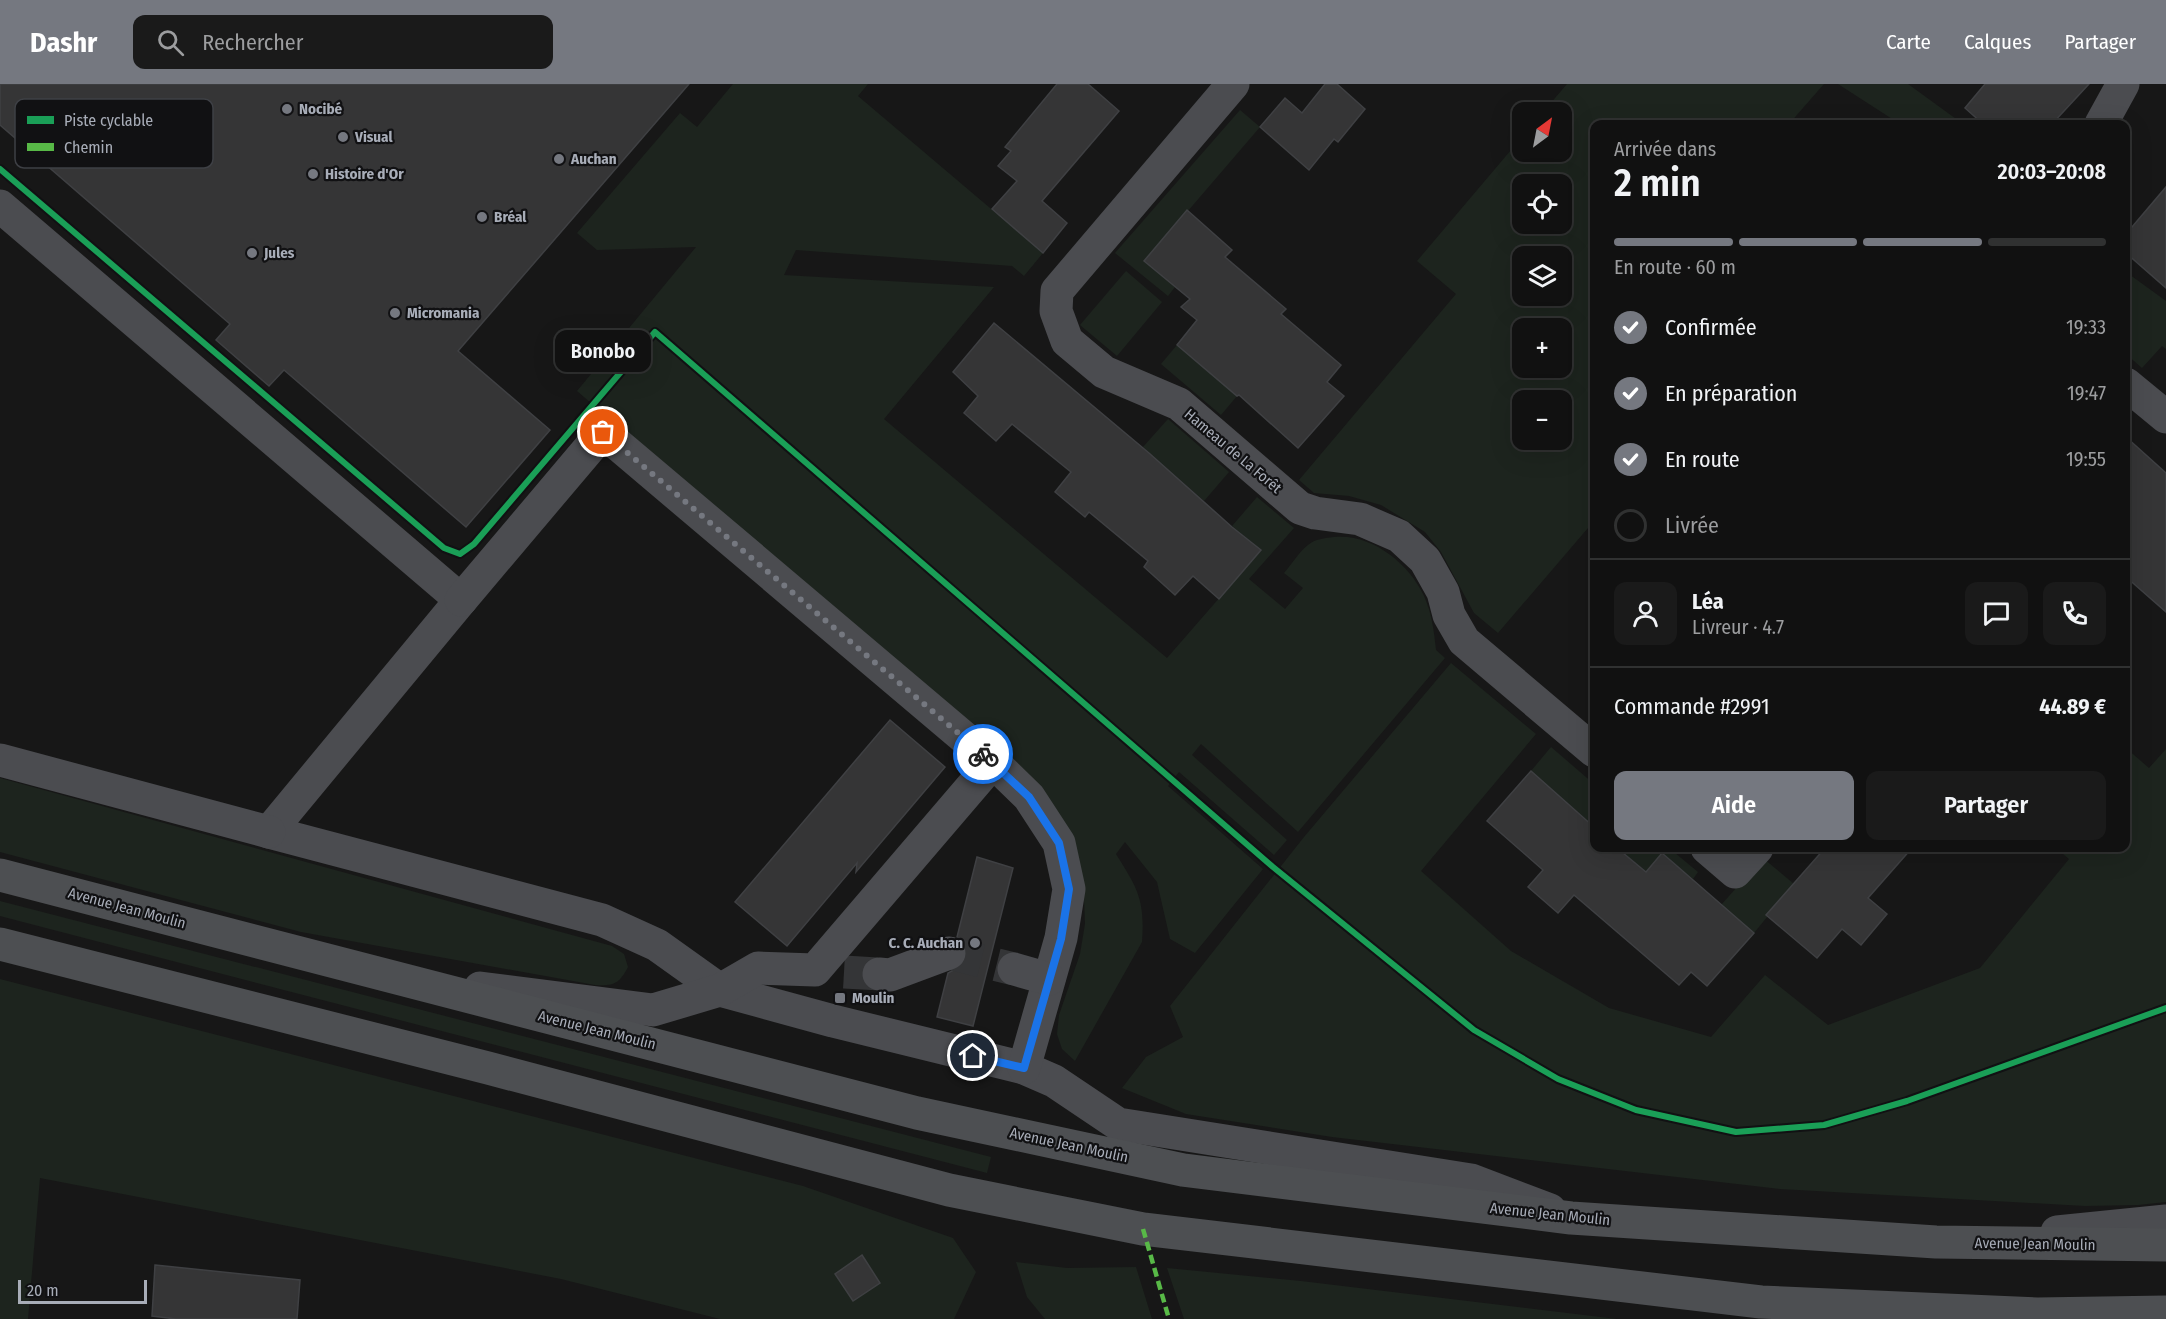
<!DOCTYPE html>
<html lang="fr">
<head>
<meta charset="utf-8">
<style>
  :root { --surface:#111; --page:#1a1a1a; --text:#f1f3f6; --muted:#9c9d9f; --line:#303131; --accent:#757880 }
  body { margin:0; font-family:"Fira Sans Condensed",sans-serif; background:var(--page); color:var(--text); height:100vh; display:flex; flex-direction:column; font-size:22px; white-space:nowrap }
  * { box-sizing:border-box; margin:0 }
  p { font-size:20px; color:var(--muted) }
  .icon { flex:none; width:33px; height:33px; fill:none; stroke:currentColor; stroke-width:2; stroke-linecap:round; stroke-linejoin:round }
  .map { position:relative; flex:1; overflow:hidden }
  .drawer { position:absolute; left:1590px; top:36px; width:540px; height:732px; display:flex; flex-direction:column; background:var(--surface); border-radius:12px; box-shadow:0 6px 24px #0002,0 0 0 2px var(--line) }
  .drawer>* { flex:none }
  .needle { width:39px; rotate:32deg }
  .buttons { position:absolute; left:1512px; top:18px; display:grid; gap:12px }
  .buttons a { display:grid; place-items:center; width:60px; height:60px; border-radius:12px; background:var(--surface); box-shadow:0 6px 24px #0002,0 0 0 2px var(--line); font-size:30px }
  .scale { position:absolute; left:18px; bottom:15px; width:129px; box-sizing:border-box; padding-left:6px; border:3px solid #a8adb8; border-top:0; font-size:16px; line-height:21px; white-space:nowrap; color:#a8adb8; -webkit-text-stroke:4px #111113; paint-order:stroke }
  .pin { position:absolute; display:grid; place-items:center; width:51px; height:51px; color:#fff; margin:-26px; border:3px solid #fff; border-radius:50%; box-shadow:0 2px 6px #0007 }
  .courier { position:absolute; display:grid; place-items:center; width:60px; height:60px; margin:-30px; border:4px solid #1a73e8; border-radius:50%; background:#fff; color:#222; box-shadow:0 2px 8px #0007 }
  .bubble { position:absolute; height:42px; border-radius:12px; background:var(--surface); box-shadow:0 6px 24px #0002,0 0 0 2px var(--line); font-size:20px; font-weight:600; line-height:42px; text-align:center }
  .overview em { font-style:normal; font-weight:600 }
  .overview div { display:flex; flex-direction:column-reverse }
  .overview { display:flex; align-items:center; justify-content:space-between; height:102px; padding:0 24px }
  h1 { font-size:39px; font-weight:600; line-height:45px }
  .bar { display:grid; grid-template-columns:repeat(4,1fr); gap:9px 6px; align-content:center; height:72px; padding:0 24px }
  .bar i { height:8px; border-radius:4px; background:var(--line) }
  .bar .selected { background:var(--accent) }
  .bar p { grid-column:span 4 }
  .line { display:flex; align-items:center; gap:15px; padding:0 24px; border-top:2px solid var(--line) }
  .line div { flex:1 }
  .round { display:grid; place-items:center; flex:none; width:63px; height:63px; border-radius:12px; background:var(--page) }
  ol { padding:0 24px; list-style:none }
  li { display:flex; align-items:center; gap:18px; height:66px }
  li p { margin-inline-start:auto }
  li .icon { padding:6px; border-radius:50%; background:var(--accent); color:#fff; stroke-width:4 }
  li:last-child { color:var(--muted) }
  li i { width:33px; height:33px; border:3px solid var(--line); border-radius:50% }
  .action { display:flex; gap:12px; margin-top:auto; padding:12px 24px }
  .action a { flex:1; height:69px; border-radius:12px; background:var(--accent); color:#fff; font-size:24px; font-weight:600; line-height:69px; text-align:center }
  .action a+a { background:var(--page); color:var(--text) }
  header { display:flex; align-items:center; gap:36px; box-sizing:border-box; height:84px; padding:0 30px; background:var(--accent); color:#fff }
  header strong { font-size:28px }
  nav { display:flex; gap:33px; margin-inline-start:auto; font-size:21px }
  .search { width:420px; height:54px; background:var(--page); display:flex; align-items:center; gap:15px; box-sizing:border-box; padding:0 21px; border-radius:12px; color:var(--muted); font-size:22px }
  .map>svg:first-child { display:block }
  .green { fill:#1d241e; fill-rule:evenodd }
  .building { fill:#353536; stroke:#3f4043; stroke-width:1.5 }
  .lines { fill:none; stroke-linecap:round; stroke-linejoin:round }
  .minor-tunnel { stroke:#343537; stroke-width:33; stroke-dasharray:33 16; stroke-linecap:butt }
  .minor { stroke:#4b4c50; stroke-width:33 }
  .major { stroke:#4d4f52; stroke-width:33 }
  .quiet { stroke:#58b947; stroke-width:4.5; stroke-dasharray:9 4.5; stroke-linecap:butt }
  .cycleway-casing { stroke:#111113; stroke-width:10 }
  .cycleway { stroke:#1a9f57; stroke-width:6 }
  .done { stroke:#757880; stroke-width:6; stroke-dasharray:0 10.8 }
  .route { stroke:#1a73e8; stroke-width:8 }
  .poi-dot { fill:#757880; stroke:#111113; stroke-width:2 }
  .labels { text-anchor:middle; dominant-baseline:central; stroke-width:4.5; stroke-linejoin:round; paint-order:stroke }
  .poi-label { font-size:15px; font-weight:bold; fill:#a8adb8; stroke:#111113; text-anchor:start }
  .street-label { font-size:15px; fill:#a8adb8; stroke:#111113 }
  .key { fill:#111113; stroke:#3e4045; stroke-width:1.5 }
  .key-label { font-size:16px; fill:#a8adb8 }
</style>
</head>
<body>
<header>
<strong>Dashr</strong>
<div class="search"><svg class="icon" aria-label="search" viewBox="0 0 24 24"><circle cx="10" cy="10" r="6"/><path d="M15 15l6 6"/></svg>Rechercher</div>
<nav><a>Carte</a><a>Calques</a><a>Partager</a></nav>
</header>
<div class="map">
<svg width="2166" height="1235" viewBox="0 0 2166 1235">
  <rect width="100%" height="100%" fill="#171717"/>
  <g class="green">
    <path d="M 733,0 L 868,0 L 858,12 L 1043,169 L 1024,192 L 1012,182 L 796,166 L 784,191 L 994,203 L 884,335 L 1167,574 L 1261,466 L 1232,442 L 1257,413 L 1294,444 L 1249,495 L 1285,525 L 1303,504 L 1284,489 C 1292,480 1299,468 1308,461 C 1315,455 1325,454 1334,453 C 1371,449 1409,479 1424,512 C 1432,530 1434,547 1436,566 L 1445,574 L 1298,748 L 1201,660 L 1192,671 L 1287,756 L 1274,771 L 1179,688 L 1168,702 L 1263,785 L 1195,869 L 1170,855 L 1157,798 L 1125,758 L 1116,770 C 1138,805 1145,816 1142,858 L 1075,977 L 1062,965 L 1057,950 L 1059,931 L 1080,870 L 1085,840 L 1084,814 L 1041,706 L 577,307 L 696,163 L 597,166 L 577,149 L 680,29 L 697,43 Z"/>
    <path d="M 1567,0 L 1824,0 L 1789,40 L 1594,40 L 1594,383 L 1589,390 L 1594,395 L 1594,437 L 1498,549 L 1474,529 L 1441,468 L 1425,448 L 1381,421 L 1349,412 L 1314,409 L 1299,396 L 1456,210 L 1417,177 L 1522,53 L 1522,68 L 1562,68 L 1562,28 L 1543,28 ZM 1522,100 L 1562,100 L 1562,140 L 1522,140 ZM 1522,172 L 1562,172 L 1562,212 L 1522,212 ZM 1522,244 L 1562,244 L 1562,284 L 1522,284 ZM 1522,316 L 1562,316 L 1562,356 L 1522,356 Z"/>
    <polygon points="1838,0 1908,0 1963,40 1900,40"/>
    <polygon points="1240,26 1260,43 1145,177 1175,203 1168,212 1115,169"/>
    <polygon points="1126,187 1162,218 1117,272 1080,241"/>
    <polygon points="2126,188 2166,217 2166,265 2162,262 2142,284 2126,270"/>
    <polygon points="1177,261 1237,312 1221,331 1161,280"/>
    <polygon points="1168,335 1229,388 1204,417 1143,363"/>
    <polygon points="1451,579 1536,650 1421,787 1511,867 1609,924 1711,953 1765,891 1828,941 1980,884 2069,775 2056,764 2126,764 2126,664 2149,684 2166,665 2166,1118 2138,1121 2085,1122 1780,1105 1332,1053 1186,1030 1122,1004 1146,973 1183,953 1170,922 1304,753"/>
    <polygon points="1551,663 1594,700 1594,730 1588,737 1531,687"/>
    <path d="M 0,694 L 612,862 L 624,870 L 628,883 C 619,900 614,902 595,901 L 301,848 L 0,768 Z"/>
    <polygon points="1617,764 1669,764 1698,788 1693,795 1662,770 1647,788"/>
    <polygon points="1763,774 1794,800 1754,849 1721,821"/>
    <polygon points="0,817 991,1073 987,1089 0,832"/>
    <polygon points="0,895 803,1102 953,1154 976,1188 954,1235 720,1235 561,1195 40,1094 28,1235 0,1235"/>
    <polygon points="1016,1178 1067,1184 1136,1183 1152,1235 1045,1235 1027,1213"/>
    <polygon points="1167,1184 1301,1197 1617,1235 1184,1235"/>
  </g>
  <g class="building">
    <polygon points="0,0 689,0 458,267 550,346 466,443 284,286 269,302 216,256 230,240 0,41"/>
    <polygon points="1057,0 1088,0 1119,27 1042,117 1067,139 1043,169 992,125 1017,97 998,82 1011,67 1005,63"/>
    <polygon points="1325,0 1337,0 1365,25 1338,58 1334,55 1309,86 1260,43 1285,14 1302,29"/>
    <polygon points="1985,0 2089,0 2052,40 1983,40 1965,24"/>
    <polygon points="2166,103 2166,204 2126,169 2126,150"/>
    <polygon points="1187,126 1232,166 1225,173 1286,225 1281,230 1341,281 1327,298 1344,312 1298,364 1239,311 1237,312 1177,261 1197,236 1181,223 1190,215 1144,177"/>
    <polygon points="994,239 1149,369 1232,443 1261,466 1219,515 1193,492 1175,511 1144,483 1148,477 1089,428 1085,433 1055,408 1071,388 1012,340 996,357 964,329 978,312 953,288"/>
    <polygon points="2126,353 2166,389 2166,528 2126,493"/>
    <polygon points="890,636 945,683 856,788 857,779 787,862 735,818"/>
    <polygon points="1531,687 1594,743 1594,764 1617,764 1646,788 1662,769 1754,849 1707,902 1691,888 1679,901 1574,811 1558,829 1528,803 1543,786 1487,737"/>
    <polygon points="1825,764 1912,764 1868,814 1887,830 1861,861 1842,845 1817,874 1766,831"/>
    <polygon points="977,773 1013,784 973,942 937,933 948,889 963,881 967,873 966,862 957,853"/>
    <polygon points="862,1171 880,1199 853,1217 835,1190"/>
    <polygon points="155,1181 300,1196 297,1235 176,1235 152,1232"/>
  </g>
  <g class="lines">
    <g class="minor-tunnel">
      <polyline points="949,869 1014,885"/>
      <polyline points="844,888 879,890"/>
    </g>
    <g class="minor">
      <polyline points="1233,0 1057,207 1056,227 1067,257 1104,288 1179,320 1300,424 1315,429 1360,435 1399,452 1425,476 1443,508 1449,531 1464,557 1594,667"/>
      <polyline points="2101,40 2123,0"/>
      <polyline points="0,122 461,516 269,748 602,836 657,861 720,906 833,937 1024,984 1054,997 1118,1040 1471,1096 1550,1126"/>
      <polyline points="2126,300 2166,333"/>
      <polyline points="461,516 603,348 993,678 1029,713 1059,759 1069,805 1061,854 1024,984"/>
      <polyline points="0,676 269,748"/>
      <polyline points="1707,764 1735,788 1757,764"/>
      <polyline points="1014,885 1049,895"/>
      <polyline points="879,890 890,891 949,869"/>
      <polyline points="480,904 653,926 720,906 758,884 815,886 993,678"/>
      <polyline points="2057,1148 2166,1137"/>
    </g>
    <g class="major">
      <polyline points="0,791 917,1029 1183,1086 1571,1134 1936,1158 2166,1161"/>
      <polyline points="0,860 488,984 949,1106 1143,1145 1761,1218 2037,1230 2166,1228"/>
    </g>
    <polyline class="quiet" points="1143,1145 1169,1235"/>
    <g class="cycleway-casing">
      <polyline id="cycleway" points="0,85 444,464 460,470 474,460 655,248 1273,783 1474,946 1558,995 1636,1026 1736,1048 1824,1041 1907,1017 2166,924"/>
    </g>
    <use href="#cycleway" class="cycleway"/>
  </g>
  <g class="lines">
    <polyline class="done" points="603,348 983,670"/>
    <polyline class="route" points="973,972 1024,984 1061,855 1069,805 1059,759 1029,713 983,670"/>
  </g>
  <g class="poi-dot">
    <circle cx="287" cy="25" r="6"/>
    <circle cx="343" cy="53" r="6"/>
    <circle cx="559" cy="75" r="6"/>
    <circle cx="313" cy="90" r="6"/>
    <circle cx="482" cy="133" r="6"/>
    <circle cx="252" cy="169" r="6"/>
    <circle cx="395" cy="229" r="6"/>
    <circle cx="975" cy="859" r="6"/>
    <rect x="834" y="908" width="12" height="12" rx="3"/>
  </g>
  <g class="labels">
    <g class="poi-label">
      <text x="299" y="25">Nocibé</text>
      <text x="355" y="53">Visual</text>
      <text x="571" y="75">Auchan</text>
      <text x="325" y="90">Histoire d'Or</text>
      <text x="494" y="133">Bréal</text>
      <text x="264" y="169">Jules</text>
      <text x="407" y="229">Micromania</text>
      <text x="963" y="859" text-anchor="end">C. C. Auchan</text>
      <text x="852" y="914">Moulin</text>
    </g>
    <g class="street-label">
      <text transform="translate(1233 367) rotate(40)">Hameau de La Forêt</text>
      <text transform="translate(127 824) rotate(15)">Avenue Jean Moulin</text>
      <text transform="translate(597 946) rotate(14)">Avenue Jean Moulin</text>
      <text transform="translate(1069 1061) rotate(12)">Avenue Jean Moulin</text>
      <text transform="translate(1550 1130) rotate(6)">Avenue Jean Moulin</text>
      <text transform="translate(2035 1160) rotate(1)">Avenue Jean Moulin</text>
    </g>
  </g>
  <rect x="15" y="15" width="198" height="69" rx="9" class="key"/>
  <rect x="27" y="32" width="27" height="8" fill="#1a9f57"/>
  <rect x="27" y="59" width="27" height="8" fill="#58b947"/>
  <g class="key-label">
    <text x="64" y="42">Piste cyclable</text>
    <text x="64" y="69">Chemin</text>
  </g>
</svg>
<div class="buttons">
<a><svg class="needle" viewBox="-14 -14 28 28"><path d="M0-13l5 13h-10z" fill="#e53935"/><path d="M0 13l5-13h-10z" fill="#9c9d9f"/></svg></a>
<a><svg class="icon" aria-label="locate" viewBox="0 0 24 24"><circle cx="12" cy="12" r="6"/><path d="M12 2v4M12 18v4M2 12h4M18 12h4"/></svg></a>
<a><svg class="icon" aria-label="layers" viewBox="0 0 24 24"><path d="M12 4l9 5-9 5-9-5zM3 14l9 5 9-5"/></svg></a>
<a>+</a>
<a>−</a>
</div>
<div class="scale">20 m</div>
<div class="pin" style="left:603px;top:348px;background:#ea580c"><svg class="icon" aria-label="bag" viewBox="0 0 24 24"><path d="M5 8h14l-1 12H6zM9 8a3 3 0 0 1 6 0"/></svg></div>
<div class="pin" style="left:973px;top:972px;background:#1f2937"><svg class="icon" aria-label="home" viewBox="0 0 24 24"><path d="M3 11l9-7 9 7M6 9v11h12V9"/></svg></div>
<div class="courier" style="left:983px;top:670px"><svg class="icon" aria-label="bike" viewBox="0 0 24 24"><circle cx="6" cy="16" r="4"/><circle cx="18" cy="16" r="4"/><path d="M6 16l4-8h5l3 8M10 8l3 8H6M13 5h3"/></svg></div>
<div class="bubble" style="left:555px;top:246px;width:96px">Bonobo</div>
<section class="drawer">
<div class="overview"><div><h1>2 min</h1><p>Arrivée dans</p></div><em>20:03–20:08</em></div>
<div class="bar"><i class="selected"></i><i class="selected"></i><i class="selected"></i><i></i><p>En route · 60 m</p></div>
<ol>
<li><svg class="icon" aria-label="check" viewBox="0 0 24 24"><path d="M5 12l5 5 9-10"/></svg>Confirmée<p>19:33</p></li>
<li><svg class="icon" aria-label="check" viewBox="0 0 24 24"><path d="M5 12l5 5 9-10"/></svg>En préparation<p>19:47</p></li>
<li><svg class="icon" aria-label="check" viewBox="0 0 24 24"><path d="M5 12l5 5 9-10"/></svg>En route<p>19:55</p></li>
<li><i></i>Livrée</li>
</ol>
<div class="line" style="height:108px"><a class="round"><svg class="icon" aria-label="person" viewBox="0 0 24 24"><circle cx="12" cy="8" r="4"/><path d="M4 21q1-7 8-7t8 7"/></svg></a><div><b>Léa</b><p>Livreur · 4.7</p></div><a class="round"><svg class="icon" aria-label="chat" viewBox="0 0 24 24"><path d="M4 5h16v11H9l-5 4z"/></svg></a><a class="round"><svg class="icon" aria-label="phone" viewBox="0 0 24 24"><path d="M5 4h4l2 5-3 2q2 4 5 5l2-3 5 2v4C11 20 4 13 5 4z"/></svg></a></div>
<div class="line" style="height:78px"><div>Commande #2991</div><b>44.89 €</b></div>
<div class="action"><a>Aide</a><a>Partager</a></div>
</section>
</div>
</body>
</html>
